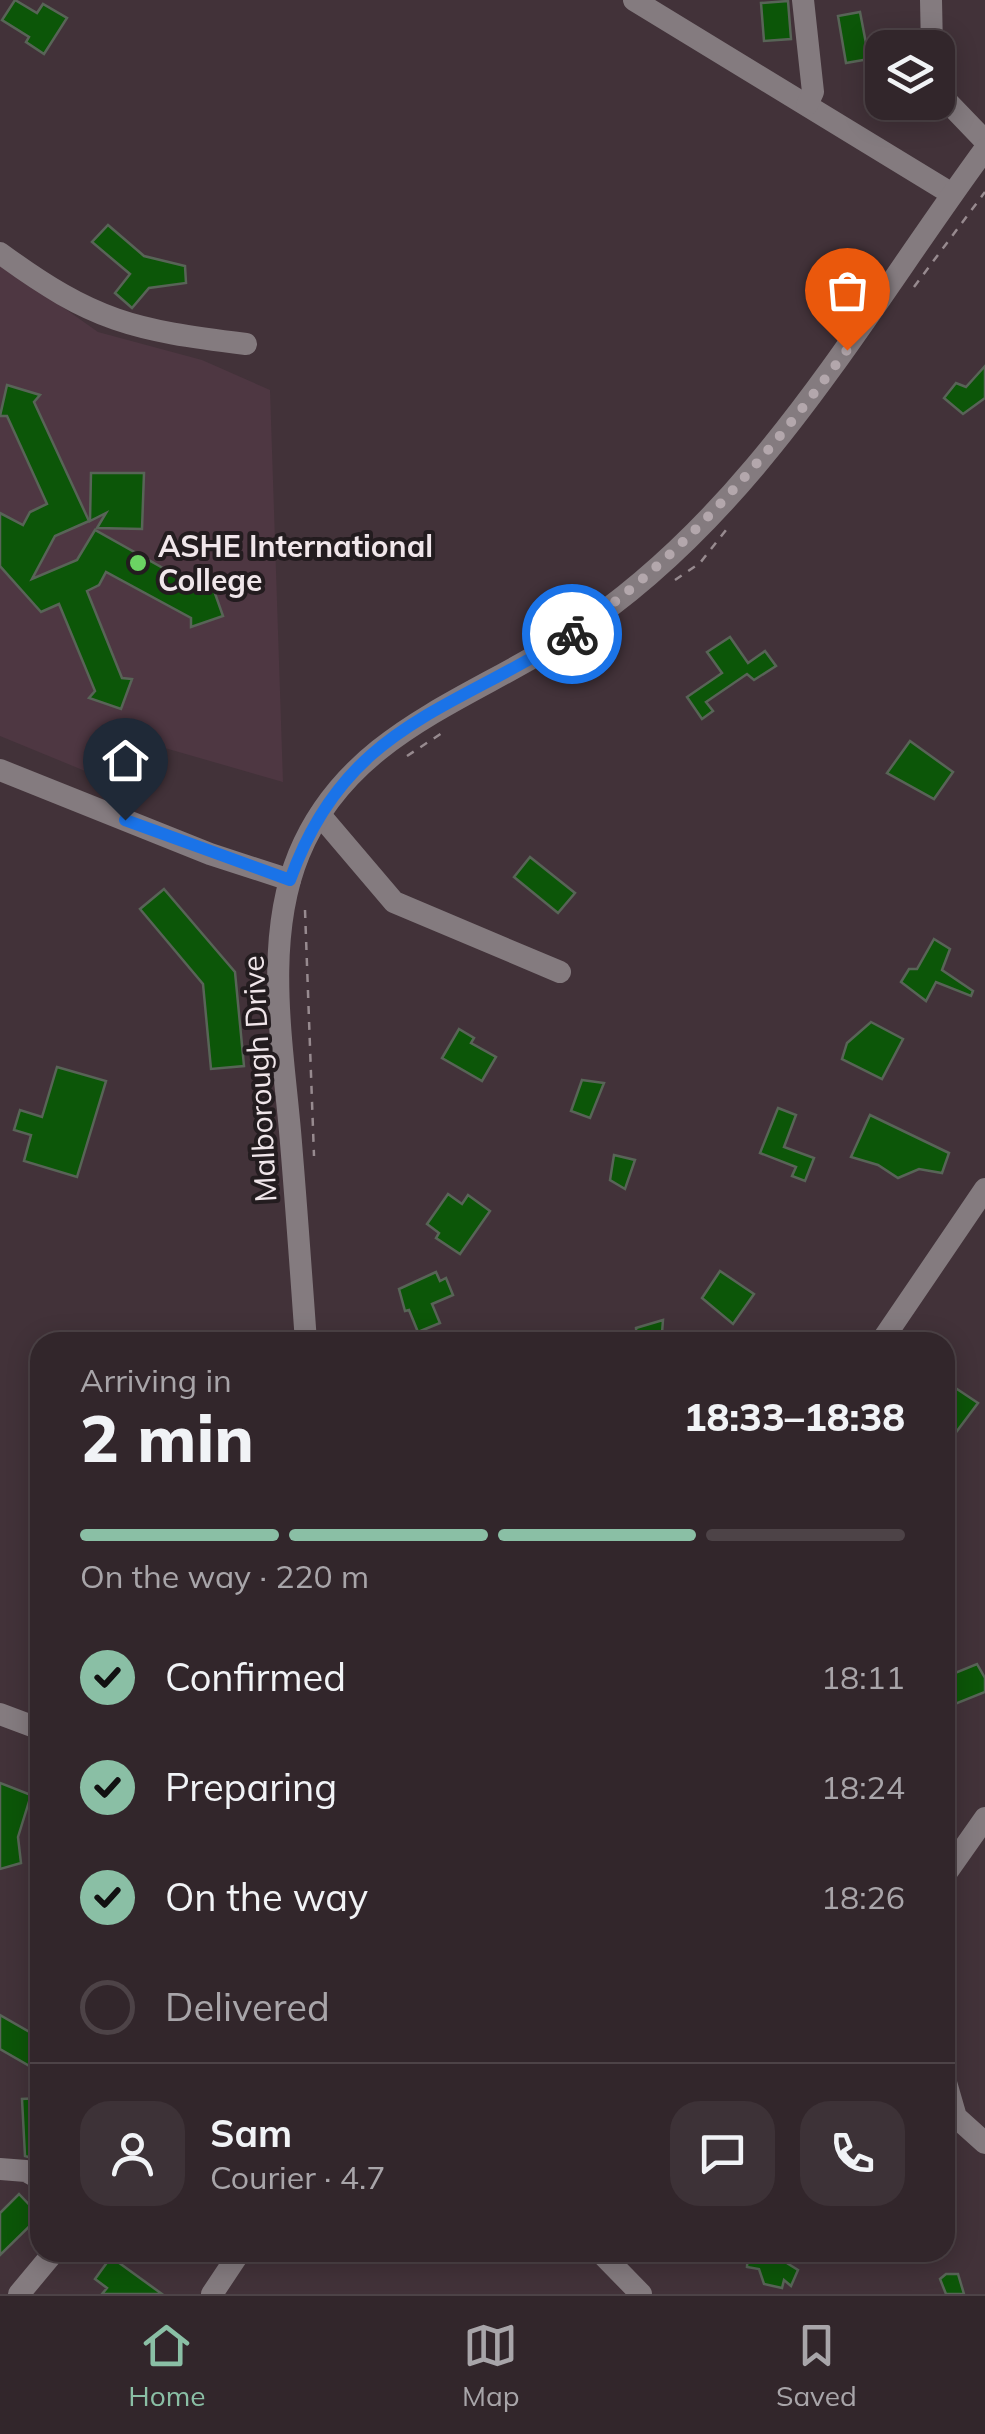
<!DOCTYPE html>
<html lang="en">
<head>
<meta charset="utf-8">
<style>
  :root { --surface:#32262b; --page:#3d3237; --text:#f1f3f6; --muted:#a8a5a9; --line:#4d4347; --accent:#8abfa5 }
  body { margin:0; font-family:Mulish,sans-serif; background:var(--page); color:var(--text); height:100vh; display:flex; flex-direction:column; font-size:38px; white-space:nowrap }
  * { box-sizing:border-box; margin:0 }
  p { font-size:32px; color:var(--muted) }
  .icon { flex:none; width:55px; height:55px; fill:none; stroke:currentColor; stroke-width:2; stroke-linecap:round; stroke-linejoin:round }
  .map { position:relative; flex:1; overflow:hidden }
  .details { position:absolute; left:30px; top:1332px; width:925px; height:930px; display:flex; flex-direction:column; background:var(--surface); border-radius:30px; box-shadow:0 5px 25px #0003,0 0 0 2px var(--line) }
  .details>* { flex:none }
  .controls { position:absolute; left:865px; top:30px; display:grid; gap:20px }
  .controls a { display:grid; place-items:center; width:90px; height:90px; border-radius:20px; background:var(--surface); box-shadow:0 5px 25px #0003,0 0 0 2px var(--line); font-size:50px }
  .pin { position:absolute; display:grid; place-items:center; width:85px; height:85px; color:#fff; margin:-102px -42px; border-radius:50% 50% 50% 0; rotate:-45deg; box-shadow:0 0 10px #0007 }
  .pin .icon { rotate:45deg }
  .courier { position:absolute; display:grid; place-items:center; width:100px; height:100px; margin:-50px; border:8px solid #1a73e8; border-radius:50%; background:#fff; color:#222; box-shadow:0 2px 12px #0007 }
  .headline em { font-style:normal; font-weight:800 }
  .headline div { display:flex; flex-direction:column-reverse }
  .headline { display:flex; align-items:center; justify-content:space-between; height:170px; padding:0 50px }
  h1 { font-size:65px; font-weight:800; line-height:75px }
  .bar { display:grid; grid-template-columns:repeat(4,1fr); gap:15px 10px; align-content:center; height:120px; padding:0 50px }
  .bar i { height:12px; border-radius:8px; background:var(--line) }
  .bar .active { background:var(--accent) }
  .bar p { grid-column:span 4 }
  .line { display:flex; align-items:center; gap:25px; padding:0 50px; border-top:2px solid var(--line) }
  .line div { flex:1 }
  .round { display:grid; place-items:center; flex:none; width:105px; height:105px; border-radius:30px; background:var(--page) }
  ol { padding:0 50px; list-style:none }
  li { display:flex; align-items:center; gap:30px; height:110px }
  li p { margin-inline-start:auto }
  li .icon { padding:10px; border-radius:50%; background:var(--accent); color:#111; stroke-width:4 }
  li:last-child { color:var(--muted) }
  li i { width:55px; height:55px; border:5px solid var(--line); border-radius:50% }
  .menu { display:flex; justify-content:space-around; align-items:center; height:140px; border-top:2px solid var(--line); background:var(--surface); font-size:28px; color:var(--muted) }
  .menu a { display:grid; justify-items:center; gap:5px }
  .menu .active { color:var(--accent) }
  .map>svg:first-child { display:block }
  .built { fill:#4e3742 }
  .building { fill:#0c5608; stroke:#586457; stroke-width:2.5 }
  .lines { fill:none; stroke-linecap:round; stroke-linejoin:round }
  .path { stroke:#978a8f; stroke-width:2.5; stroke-dasharray:8 8; stroke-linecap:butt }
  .minor { stroke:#847b7f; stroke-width:22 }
  .done { stroke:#b3a7ac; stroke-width:10; stroke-dasharray:0 18 }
  .route { stroke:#1a73e8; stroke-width:12 }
  .poi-dot { fill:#6bd363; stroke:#231c1f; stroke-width:4 }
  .labels { text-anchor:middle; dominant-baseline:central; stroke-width:8; stroke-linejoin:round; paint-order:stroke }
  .poi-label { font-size:30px; font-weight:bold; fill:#f0e6ea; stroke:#231c1f; text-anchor:start }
  .street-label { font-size:30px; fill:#f0e6ea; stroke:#231c1f }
</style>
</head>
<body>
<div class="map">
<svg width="985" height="2294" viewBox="0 0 985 2294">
  <rect width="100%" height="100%" fill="#423239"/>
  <polygon class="built" points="0,263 98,332 202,360 270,390 283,782 144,742 90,773 0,736"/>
  <g class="building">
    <polygon points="15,0 37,13 43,4 67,18 44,54 26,42 29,37 2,20"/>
    <polygon points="788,1 791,39 764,41 761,3"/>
    <polygon points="860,12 869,59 846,63 838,16"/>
    <polygon points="108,225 144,256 185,266 186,283 149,288 132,308 115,293 130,274 92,242"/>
    <polygon points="985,366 985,398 963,414 944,398 956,383 966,387"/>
    <polygon points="7,385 40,395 34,402 89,521 55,536 32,579 77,560 95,530 204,591 212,585 223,616 191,627 191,618 106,572 99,585 87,591 122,678 132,679 121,709 89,698 95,691 59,604 41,612 0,566 0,513 23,525 30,512 47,504 7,416 0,416"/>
    <polygon points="91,473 144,473 142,529 97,528 106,513 90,521"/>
    <polygon points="730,637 748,663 765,651 776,666 754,680 747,674 706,702 713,711 702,719 687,697 722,673 707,652"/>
    <polygon points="910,741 953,772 934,799 887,773"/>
    <polygon points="530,857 575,893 558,913 514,877"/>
    <polygon points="164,889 235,972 244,1066 211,1069 203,984 140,909"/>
    <polygon points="934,939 950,949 942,970 973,991 971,996 936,982 926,1001 901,982 909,969 917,969"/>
    <polygon points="871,1022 903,1039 882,1079 842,1059 847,1043"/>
    <polygon points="459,1029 474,1038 471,1043 496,1057 482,1081 442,1058"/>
    <polygon points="57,1067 106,1081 77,1177 24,1161 31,1135 14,1130 20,1110 42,1117"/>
    <polygon points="582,1080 604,1083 590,1118 571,1111"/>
    <polygon points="778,1108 796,1115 784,1147 814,1158 805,1181 792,1176 796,1167 760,1153"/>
    <polygon points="870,1115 949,1153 942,1173 919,1169 898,1178 878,1165 851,1157"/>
    <polygon points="614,1155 635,1160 625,1189 610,1180"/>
    <polygon points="448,1194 462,1204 468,1195 490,1211 460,1254 436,1238 439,1233 427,1224"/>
    <polygon points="720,1271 754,1294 733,1324 702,1298"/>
    <polygon points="436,1272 440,1281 446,1278 453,1295 432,1304 440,1323 418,1332 409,1310 405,1311 399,1289"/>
    <polygon points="663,1320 662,1333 677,1342 637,1342 636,1328"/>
    <polygon points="954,1387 978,1403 945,1447 945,1396"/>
    <polygon points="977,1664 985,1678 985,1692 945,1708 945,1677"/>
    <polygon points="0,1783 31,1795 18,1837 21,1863 0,1869"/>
    <polygon points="0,2015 40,2038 40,2072 0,2049"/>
    <polygon points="40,2098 40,2159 35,2159 25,2156 22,2099"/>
    <polygon points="19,2194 40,2216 0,2255 0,2213"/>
    <polygon points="748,2252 769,2252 798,2270 791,2286 784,2280 782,2288 764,2284 759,2269 747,2267"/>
    <polygon points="111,2257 162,2294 102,2294 107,2288 95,2279"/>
    <polygon points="946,2274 958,2274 964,2294 946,2294 940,2279"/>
  </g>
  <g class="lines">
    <g class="path">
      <polyline points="914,287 985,192"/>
      <polyline points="675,580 700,563 726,530"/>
      <polyline points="407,756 442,733"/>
      <polyline points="305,910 314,1156"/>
    </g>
    <g class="minor">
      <polyline points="634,0 952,194"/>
      <polyline points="803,0 813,92 807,105"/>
      <polyline points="931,0 932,48"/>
      <polyline points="938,92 985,141"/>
      <path d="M 0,253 C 94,322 133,330 246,344"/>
      <polyline points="0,770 210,854 290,880"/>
      <polyline points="320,815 394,902 560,972"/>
      <path d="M 306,1342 C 301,1272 296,1201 290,1131 C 282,1042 264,939 299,854 C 349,733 469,701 570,635 C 754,515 858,322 985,149"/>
      <polyline points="881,1342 985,1189"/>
      <polyline points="0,1714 40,1729"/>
      <polyline points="945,1875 985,1818"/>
      <polyline points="945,2079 956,2117 985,2143"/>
      <polyline points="0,2169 26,2171 40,2179"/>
      <polyline points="600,2252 641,2294"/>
      <polyline points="19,2294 54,2252"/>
      <polyline points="212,2294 240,2252"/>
    </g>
  </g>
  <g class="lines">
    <path class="done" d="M 572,634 C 683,556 766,458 847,350"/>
    <path class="route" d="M 125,820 L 290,880 C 345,726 448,713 572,634"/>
  </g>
  <circle class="poi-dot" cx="138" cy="563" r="10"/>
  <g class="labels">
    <g class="poi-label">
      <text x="158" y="546">ASHE International<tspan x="158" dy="34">College</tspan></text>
    </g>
    <g class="street-label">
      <text transform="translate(259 1079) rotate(-93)">Malborough Drive</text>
    </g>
  </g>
</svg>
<div class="controls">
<a><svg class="icon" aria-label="layers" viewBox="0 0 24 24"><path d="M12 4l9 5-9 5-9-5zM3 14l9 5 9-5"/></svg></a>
</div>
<div class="pin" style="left:847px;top:350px;background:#ea580c"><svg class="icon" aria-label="bag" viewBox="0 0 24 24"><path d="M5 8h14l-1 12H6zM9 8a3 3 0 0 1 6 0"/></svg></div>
<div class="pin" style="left:125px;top:820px;background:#1f2937"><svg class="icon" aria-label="home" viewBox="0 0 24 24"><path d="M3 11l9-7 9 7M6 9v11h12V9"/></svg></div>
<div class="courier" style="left:572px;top:634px"><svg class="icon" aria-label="bike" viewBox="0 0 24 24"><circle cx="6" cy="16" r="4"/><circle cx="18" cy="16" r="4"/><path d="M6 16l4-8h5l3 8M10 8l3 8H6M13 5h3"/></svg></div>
<section class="details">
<div class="headline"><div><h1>2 min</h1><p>Arriving in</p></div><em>18:33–18:38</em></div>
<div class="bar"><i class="active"></i><i class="active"></i><i class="active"></i><i></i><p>On the way · 220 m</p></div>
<ol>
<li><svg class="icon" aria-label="check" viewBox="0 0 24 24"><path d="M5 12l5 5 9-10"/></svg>Confirmed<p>18:11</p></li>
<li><svg class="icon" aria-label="check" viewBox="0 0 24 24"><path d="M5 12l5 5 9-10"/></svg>Preparing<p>18:24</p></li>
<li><svg class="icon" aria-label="check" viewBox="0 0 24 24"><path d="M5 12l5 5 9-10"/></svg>On the way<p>18:26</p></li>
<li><i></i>Delivered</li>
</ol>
<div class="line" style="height:180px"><a class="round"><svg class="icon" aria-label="person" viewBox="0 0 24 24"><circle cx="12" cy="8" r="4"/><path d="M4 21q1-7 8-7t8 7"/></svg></a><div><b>Sam</b><p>Courier · 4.7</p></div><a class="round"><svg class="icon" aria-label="chat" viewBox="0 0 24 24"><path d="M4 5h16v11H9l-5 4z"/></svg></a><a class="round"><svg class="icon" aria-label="phone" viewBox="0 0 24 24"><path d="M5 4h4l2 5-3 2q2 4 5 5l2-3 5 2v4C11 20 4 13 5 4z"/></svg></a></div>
</section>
</div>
<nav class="menu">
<a class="active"><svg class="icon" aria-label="home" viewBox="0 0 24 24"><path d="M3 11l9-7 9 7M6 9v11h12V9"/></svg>Home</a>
<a><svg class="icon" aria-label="map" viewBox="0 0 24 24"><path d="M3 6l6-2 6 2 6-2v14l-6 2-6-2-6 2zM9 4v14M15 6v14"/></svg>Map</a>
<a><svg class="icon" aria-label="saved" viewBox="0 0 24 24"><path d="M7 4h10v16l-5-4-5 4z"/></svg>Saved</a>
</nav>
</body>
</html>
